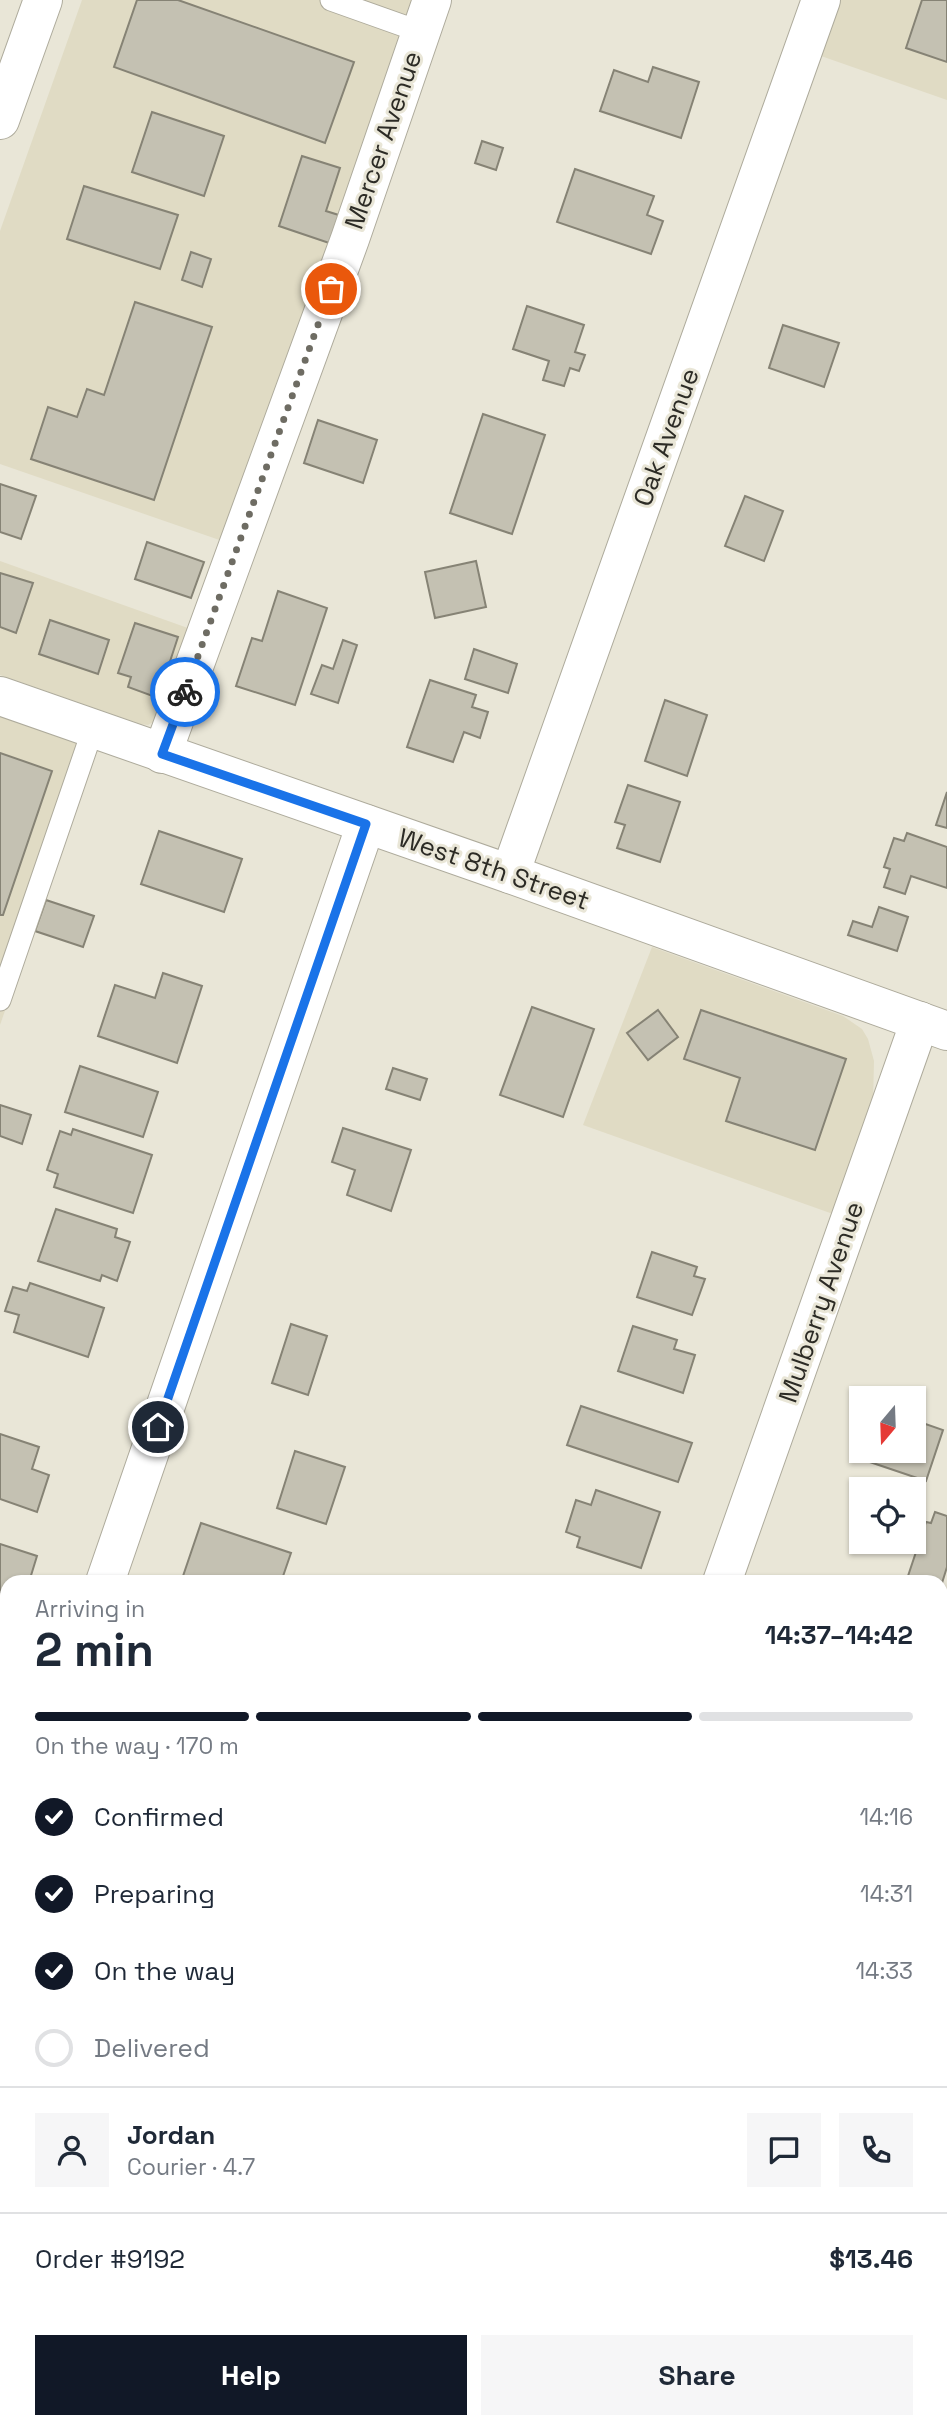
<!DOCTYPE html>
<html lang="en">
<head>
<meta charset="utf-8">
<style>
  :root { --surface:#fff; --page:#f6f6f7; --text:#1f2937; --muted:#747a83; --line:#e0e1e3; --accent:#111827 }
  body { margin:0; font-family:"Space Grotesk",sans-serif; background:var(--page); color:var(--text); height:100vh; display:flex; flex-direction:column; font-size:26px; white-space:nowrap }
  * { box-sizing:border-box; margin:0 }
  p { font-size:23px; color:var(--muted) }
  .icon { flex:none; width:38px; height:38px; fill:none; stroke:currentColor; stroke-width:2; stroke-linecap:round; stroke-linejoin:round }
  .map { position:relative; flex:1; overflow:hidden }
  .details { position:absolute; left:0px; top:1575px; width:948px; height:854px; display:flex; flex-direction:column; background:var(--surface); border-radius:21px 21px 0 0; box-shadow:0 2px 5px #0004 }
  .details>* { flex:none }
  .needle { width:46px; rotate:199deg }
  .buttons { position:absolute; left:849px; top:1386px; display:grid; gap:14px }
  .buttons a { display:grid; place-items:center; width:77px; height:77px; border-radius:0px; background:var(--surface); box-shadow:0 2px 5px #0004; font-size:35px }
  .pin { position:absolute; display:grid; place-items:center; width:60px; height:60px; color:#fff; margin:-30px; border:4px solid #fff; border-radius:50%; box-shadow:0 2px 7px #0007 }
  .courier { position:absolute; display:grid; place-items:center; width:70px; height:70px; margin:-35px; border:5px solid #1a73e8; border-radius:50%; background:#fff; color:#222; box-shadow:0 2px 9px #0007 }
  .summary em { font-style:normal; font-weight:600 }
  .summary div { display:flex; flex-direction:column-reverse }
  .summary { display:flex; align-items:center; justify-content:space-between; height:119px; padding:0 35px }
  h1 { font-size:46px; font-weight:600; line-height:52px }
  .bar { display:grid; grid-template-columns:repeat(4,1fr); gap:10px 7px; align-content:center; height:84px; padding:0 35px }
  .bar i { height:9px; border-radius:5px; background:var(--line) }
  .bar .on { background:var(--accent) }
  .bar p { grid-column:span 4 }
  .line { display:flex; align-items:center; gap:18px; padding:0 35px; border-top:2px solid var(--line) }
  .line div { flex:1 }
  .round { display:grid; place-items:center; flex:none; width:74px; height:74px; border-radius:0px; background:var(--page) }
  ol { padding:0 35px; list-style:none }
  li { display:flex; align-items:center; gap:21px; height:77px }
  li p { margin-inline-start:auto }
  li .icon { padding:7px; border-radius:50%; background:var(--accent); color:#fff; stroke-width:4 }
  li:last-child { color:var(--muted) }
  li i { width:38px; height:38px; border:4px solid var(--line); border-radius:50% }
  .primary-button { display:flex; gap:14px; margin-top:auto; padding:14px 35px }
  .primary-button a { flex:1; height:80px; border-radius:0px; background:var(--accent); color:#fff; font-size:28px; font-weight:600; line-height:80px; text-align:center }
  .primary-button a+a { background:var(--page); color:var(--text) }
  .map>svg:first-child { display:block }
  .built { fill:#e0dbc4 }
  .building { fill:#c4c1b2; stroke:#868375; stroke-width:2 }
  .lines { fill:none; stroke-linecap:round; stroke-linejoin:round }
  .service-casing { stroke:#aeab9c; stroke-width:23 }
  .minor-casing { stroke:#aeab9c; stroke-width:40 }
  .tertiary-casing { stroke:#aeab9c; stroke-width:40 }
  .service { stroke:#fff; stroke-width:21 }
  .minor { stroke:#fff; stroke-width:38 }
  .tertiary { stroke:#fff; stroke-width:38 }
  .done { stroke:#6e6c63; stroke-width:7; stroke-dasharray:0 12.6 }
  .route { stroke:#1a73e8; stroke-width:9 }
  .labels { text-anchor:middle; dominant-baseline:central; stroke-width:6; stroke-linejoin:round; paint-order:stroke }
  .street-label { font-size:26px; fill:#2c2b25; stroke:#e9e6d7 }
</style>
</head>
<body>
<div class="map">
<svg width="947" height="2429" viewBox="0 0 947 2429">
  <rect width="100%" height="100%" fill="#e9e6d7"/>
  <g class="built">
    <polygon points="82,0 422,0 231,544 0,464 0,231"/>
    <polygon points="840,0 947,0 947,100 821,56"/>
    <polygon points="0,561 199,632 164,716 148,725 140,724 0,675"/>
    <polygon points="0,715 96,749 0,1025"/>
    <polygon points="652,947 843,1016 862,1029 868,1039 874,1061 873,1101 833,1214 583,1125"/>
    <polygon points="947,1949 947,2429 436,2429 439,2422 942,2422 942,1964"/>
  </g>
  <g class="building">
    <polygon points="137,0 178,0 354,62 325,143 114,67"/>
    <polygon points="922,0 947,0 947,62 906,48"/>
    <polygon points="653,67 699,82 681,138 600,111 614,70 648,82"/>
    <polygon points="152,112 224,136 204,196 132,172"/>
    <polygon points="482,141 503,148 496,170 475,163"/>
    <polygon points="302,156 340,168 326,211 345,217 335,245 279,226"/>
    <polygon points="575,169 654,196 647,215 663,221 651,254 557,222"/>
    <polygon points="84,186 178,215 160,269 67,239"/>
    <polygon points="191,252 211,259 202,287 182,280"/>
    <polygon points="135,302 212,327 154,500 31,459 48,407 77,417 87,389 104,395"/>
    <polygon points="527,306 584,325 575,352 585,355 579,371 570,368 564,386 543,380 549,361 513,349"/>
    <polygon points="783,325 839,343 824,387 769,368"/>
    <polygon points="483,414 545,435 512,534 450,513"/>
    <polygon points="318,420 377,440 363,483 304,463"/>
    <polygon points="0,484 36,496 21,539 0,532"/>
    <polygon points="745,496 783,511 764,561 725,546"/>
    <polygon points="147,542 204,562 191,598 135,579"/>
    <polygon points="476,561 486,607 435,618 425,572"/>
    <polygon points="0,573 33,583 16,633 0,627"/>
    <polygon points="278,591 327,608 295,705 236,686 252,638 262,641"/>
    <polygon points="50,620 109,640 98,674 39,654"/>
    <polygon points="135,623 178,637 158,698 128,687 131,677 118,673"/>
    <polygon points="343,640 357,645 338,703 311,694 322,665 333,669"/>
    <polygon points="474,649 517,664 508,693 465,679"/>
    <polygon points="430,680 476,695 472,707 488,712 480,738 464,732 453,762 407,747"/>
    <polygon points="665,700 707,715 687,776 645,761"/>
    <polygon points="0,753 52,771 3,915 0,915"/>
    <polygon points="628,785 680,802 660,862 617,848 625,825 615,822"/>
    <polygon points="947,792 947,828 936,825"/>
    <polygon points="159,831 242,859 224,912 141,884"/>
    <polygon points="907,833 947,847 947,888 911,876 905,894 884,887 890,869 884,867 894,838 904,841"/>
    <polygon points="46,900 94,916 83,947 35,931"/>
    <polygon points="879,907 908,917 897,951 848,935 853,921 872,927"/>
    <polygon points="163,973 202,986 177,1063 98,1036 115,985 155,998"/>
    <polygon points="532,1007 594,1029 563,1117 500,1095"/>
    <polygon points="658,1010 678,1037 648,1060 627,1033"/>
    <polygon points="701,1010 846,1059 815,1150 726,1121 740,1078 684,1059"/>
    <polygon points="80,1066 158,1092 143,1137 65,1112"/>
    <polygon points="393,1068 427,1079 420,1100 386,1089"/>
    <polygon points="0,1105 31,1115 22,1144 0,1136"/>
    <polygon points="343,1128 411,1150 391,1211 347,1195 355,1170 332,1162"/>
    <polygon points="73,1129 152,1155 133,1213 54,1187 58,1174 47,1170 60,1131 71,1135"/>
    <polygon points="56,1209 117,1229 115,1237 130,1242 117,1281 102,1275 100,1281 38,1261"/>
    <polygon points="652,1252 697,1267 694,1276 705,1279 692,1315 637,1297"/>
    <polygon points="30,1283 104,1308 88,1357 14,1332 19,1315 5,1311 13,1287 27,1291"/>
    <polygon points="291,1324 327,1336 308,1395 272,1383"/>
    <polygon points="633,1326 677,1340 674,1349 695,1355 683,1393 618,1371"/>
    <polygon points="581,1406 692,1443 678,1482 567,1445"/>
    <polygon points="914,1420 943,1430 926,1481 864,1460 867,1451 914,1451"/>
    <polygon points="0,1434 39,1447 32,1469 49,1475 37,1512 0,1499"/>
    <polygon points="295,1451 345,1467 326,1524 277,1508"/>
    <polygon points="596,1490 660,1512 641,1568 577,1547 580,1537 566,1532 576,1500 591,1505"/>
    <polygon points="935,1512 947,1516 947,1567 942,1583 906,1582 926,1522 931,1523"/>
    <polygon points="201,1523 291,1553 281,1582 181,1582"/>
    <polygon points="0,1544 37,1556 29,1582 7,1582 7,1595 0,1592"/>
    <polygon points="3,2083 7,2085 7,2141 0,2138 0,2093"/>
    <polygon points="947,2182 947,2360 942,2358 942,2199"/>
    <polygon points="0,2279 7,2281 7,2356 0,2353"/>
    <polygon points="942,2384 947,2386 947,2429 843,2429 845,2422 942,2422"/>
    <polygon points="0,2405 7,2408 3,2429 0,2429"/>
    <polygon points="159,2422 181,2422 202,2429 157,2429"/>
    <polygon points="230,2422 237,2422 258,2429 228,2429"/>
    <polygon points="608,2422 718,2422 738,2429 605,2429"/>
  </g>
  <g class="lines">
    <g class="service-casing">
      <g id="service">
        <polyline points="331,0 421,32"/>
        <polyline points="0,1000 93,729"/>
      </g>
    </g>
    <g class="minor-casing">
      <g id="minor">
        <polyline points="0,696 510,874 947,1031"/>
        <polyline points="162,754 350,239 432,0"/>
        <polyline points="510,874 821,0"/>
        <polyline points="105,1582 366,824"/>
        <polyline points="722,1582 920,1021"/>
        <polyline points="0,1828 7,1830"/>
        <polyline points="0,1884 7,1864"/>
        <polyline points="942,1948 947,1932"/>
        <polyline points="421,2429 424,2422"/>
      </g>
    </g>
    <g class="tertiary-casing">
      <polyline id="tertiary" points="0,120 43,0"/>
    </g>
    <use href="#service" class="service"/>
    <use href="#minor" class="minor"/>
    <use href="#tertiary" class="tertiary"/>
  </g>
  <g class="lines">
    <polyline class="done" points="185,692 331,289"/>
    <polyline class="route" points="158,1427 366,824 162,754 185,692"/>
  </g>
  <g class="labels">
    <g class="street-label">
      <text transform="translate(383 140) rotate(-71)">Mercer Avenue</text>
      <text transform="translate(666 437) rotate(-70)">Oak Avenue</text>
      <text transform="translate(494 869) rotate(19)">West 8th Street</text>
      <text transform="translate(821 1302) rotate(-71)">Mulberry Avenue</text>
    </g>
  </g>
</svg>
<div class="buttons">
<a><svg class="needle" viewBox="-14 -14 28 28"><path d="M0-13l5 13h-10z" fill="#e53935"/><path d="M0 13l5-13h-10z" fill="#747a83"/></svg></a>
<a><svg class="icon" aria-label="locate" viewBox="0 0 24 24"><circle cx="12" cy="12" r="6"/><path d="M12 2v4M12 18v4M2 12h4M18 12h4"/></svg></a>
</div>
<div class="pin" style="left:331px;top:289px;background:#ea580c"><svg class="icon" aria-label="bag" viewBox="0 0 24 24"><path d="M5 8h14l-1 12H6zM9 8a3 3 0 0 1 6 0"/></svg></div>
<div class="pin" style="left:158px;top:1427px;background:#1f2937"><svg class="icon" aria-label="home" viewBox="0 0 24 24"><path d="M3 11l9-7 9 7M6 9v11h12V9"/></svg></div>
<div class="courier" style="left:185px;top:692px"><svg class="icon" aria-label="bike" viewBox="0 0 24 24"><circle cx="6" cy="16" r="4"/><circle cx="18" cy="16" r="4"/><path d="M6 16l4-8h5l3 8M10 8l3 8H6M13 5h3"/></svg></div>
<section class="details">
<div class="summary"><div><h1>2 min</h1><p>Arriving in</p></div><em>14:37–14:42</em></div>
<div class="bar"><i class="on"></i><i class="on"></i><i class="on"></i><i></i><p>On the way · 170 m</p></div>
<ol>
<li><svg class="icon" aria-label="check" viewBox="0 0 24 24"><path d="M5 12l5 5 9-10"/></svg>Confirmed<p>14:16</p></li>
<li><svg class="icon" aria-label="check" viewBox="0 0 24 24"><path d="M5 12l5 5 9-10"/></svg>Preparing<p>14:31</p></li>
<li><svg class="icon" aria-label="check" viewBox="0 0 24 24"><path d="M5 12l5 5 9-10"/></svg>On the way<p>14:33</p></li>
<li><i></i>Delivered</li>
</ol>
<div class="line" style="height:126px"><a class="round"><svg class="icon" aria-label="person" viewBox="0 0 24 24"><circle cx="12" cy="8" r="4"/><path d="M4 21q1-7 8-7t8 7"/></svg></a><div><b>Jordan</b><p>Courier · 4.7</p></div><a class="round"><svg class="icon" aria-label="chat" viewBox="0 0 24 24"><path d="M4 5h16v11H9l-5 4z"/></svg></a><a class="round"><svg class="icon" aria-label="phone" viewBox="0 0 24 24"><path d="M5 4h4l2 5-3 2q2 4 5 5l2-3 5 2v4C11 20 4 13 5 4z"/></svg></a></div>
<div class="line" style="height:91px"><div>Order #9192</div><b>$13.46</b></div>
<div class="primary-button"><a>Help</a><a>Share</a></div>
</section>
</div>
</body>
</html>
